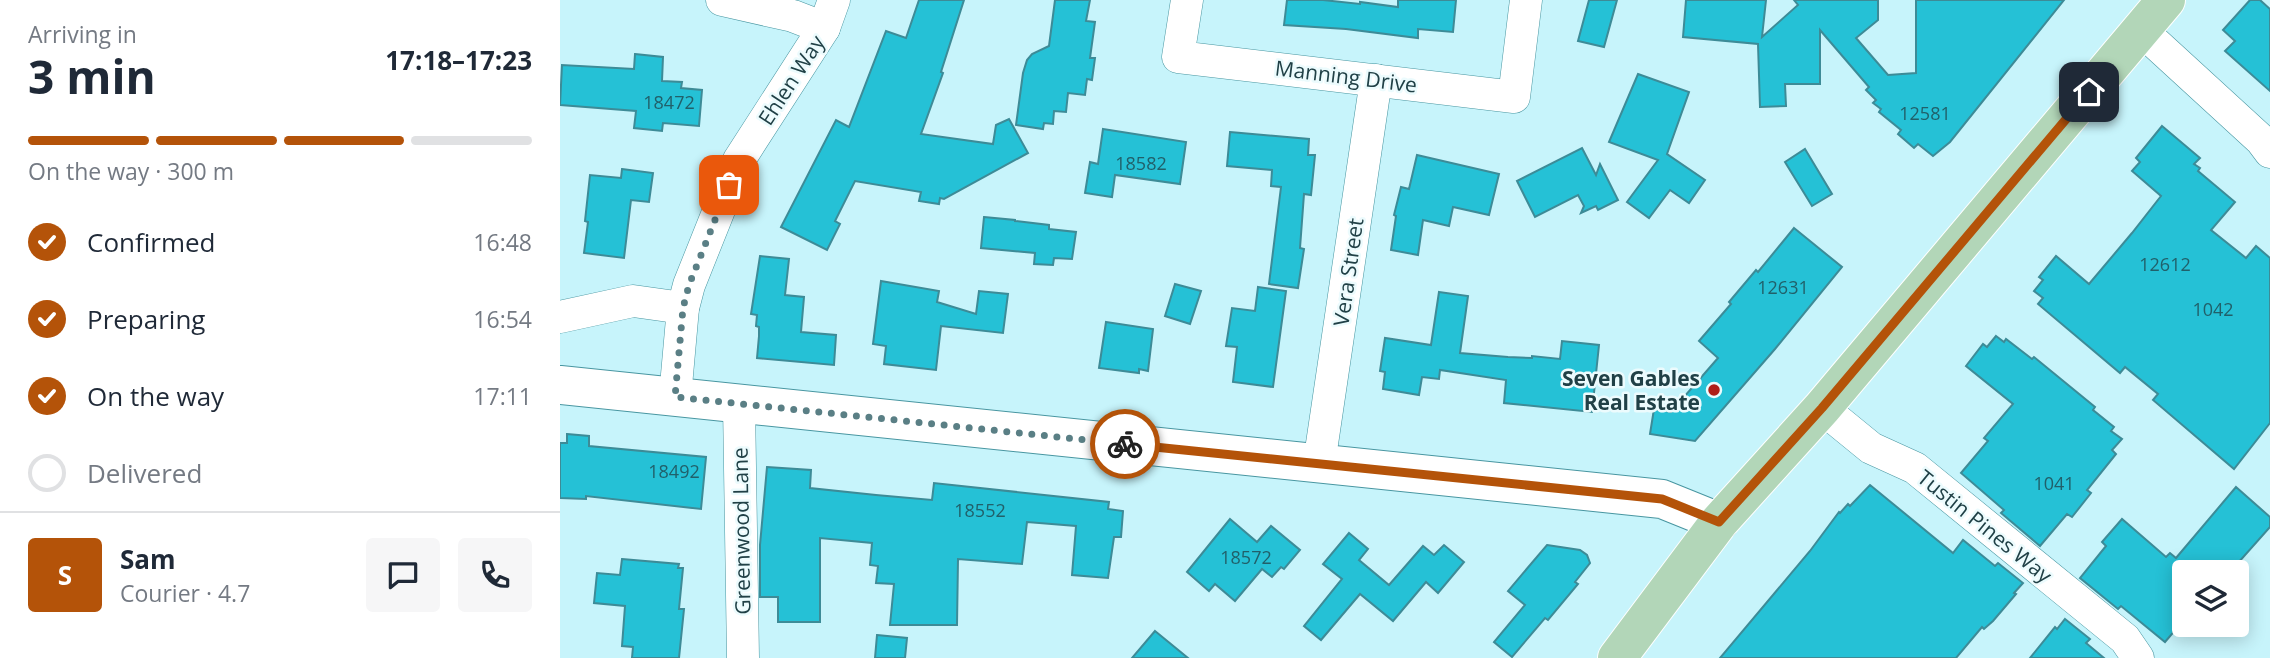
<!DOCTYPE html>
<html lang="en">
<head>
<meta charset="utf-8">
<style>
  :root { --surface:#fff; --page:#f6f6f7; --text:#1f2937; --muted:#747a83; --line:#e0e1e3; --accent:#b45309 }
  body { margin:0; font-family:"Open Sans",sans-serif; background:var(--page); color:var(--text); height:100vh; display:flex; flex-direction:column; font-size:26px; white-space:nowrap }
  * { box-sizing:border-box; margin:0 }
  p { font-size:23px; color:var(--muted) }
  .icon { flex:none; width:38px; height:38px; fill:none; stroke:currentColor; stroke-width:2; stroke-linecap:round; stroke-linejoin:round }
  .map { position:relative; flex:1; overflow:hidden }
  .panel { display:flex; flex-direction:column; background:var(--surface); width:560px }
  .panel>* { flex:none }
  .controls { position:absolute; left:1612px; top:560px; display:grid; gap:14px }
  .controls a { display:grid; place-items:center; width:77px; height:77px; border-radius:7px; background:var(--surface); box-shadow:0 4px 18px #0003; font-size:35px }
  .pin { position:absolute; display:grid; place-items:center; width:60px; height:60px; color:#fff; margin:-30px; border-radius:14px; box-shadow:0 4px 10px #0006 }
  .courier { position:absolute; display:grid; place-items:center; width:70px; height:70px; margin:-35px; border:5px solid #b45309; border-radius:50%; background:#fff; color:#222; box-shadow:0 2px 9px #0007 }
  .headline em { font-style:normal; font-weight:700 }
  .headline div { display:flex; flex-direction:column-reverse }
  .headline { display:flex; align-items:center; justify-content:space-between; height:119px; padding:0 28px }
  h1 { font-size:46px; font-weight:700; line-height:52px }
  .bar { display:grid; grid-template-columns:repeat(4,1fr); gap:10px 7px; align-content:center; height:84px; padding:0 28px }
  .bar i { height:9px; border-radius:5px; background:var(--line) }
  .bar .selected { background:var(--accent) }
  .bar p { grid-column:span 4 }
  .line { display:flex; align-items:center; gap:18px; padding:0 28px; border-top:2px solid var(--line) }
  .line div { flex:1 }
  .round { display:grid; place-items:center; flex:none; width:74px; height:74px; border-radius:7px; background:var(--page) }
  ol { padding:0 28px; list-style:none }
  li { display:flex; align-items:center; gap:21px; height:77px }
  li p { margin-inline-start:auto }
  li .icon { padding:7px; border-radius:50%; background:var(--accent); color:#fff; stroke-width:4 }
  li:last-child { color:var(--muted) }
  li i { width:38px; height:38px; border:4px solid var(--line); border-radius:50% }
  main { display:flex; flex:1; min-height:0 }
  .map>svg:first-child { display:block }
  .building { fill:#25c1d6; stroke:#3d8b97; stroke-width:2 }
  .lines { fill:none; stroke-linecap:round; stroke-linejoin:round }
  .street-casing { stroke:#4896a1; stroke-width:33 }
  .secondary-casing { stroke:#4896a1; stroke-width:40 }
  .primary-casing { stroke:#fff; stroke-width:40 }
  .street { stroke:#fff; stroke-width:32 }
  .secondary { stroke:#fff; stroke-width:38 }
  .primary { stroke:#b2d6b8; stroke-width:38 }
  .done { stroke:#5a7f85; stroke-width:7; stroke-dasharray:0 12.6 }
  .route { stroke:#b45309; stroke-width:9 }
  .poi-dot { fill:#af1f19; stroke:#ecfbfd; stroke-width:2.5 }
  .labels { text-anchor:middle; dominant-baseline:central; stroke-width:5; stroke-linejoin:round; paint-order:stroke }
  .number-label { font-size:18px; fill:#21606a }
  .street-label { font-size:21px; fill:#204046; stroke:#ecfbfd }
  .poi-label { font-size:21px; font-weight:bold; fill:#204046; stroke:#ecfbfd; text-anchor:end }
</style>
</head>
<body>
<main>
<section class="panel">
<div class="headline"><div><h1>3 min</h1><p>Arriving in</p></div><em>17:18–17:23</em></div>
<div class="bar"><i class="selected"></i><i class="selected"></i><i class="selected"></i><i></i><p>On the way · 300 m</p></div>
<ol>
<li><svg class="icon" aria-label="check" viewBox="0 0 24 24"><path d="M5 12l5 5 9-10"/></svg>Confirmed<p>16:48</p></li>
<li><svg class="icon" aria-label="check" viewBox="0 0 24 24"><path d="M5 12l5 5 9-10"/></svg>Preparing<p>16:54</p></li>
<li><svg class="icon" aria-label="check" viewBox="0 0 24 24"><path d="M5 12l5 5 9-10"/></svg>On the way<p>17:11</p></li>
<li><i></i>Delivered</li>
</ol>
<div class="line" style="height:126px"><b class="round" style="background:var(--accent);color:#fff">S</b><div><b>Sam</b><p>Courier · 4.7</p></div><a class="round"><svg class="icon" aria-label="chat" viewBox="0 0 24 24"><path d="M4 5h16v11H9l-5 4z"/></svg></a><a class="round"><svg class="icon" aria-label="phone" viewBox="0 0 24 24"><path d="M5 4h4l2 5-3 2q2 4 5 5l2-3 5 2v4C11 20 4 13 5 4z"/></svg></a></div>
</section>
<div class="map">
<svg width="1710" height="658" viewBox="0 0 1710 658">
  <rect width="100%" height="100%" fill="#c7f4fb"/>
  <g class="building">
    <polygon points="359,0 404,0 381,72 383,73 361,134 433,144 436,125 449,119 468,153 384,199 380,198 379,204 359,201 361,192 295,181 275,221 280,224 267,250 221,227 276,120 289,127 326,31 346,38"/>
    <polygon points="495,0 530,0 526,21 535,22 530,58 535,58 532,80 527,79 525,95 508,93 506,112 494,111 493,124 484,123 483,129 456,125 463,73 467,60 472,54 489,46"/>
    <polygon points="727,0 763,0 800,4 800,2 838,7 838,0 896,0 893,32 858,29 858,38 786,29 724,25"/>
    <polygon points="1029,0 1057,0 1044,47 1018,41"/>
    <polygon points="1126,0 1206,0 1202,37 1238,5 1234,0 1318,0 1318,20 1296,38 1328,75 1356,73 1356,0 1504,0 1390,142 1373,156 1358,144 1354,148 1338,134 1341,130 1319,112 1321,109 1313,103 1316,100 1306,90 1309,87 1260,30 1260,84 1225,84 1226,106 1200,107 1198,44 1123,37"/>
    <polygon points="1690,0 1700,0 1710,9 1710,91 1665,51 1675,41 1663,30"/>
    <polygon points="75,54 103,57 102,81 122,82 121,88 142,90 139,126 103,123 102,131 74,128 76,111 0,105 2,65 74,69"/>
    <polygon points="1078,74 1129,92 1107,154 1145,180 1129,203 1110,190 1089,218 1067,202 1098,160 1049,142"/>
    <polygon points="1602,126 1640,158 1634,164 1640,168 1638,171 1675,202 1651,230 1686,258 1696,246 1710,258 1710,423 1674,469 1593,400 1598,394 1565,367 1560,373 1478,304 1483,298 1474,291 1483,280 1479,277 1496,256 1529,284 1572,233 1601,196 1572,171 1580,162 1576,158"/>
    <polygon points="543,129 626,142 620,184 555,175 552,197 525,193 530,162 538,164"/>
    <polygon points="670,132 749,139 748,155 755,155 751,195 744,194 740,248 744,249 738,288 709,284 721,187 711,186 712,170 667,166"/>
    <polygon points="1022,148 1036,175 1040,164 1058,200 1038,210 1036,206 1021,213 1024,206 1018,195 975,217 957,181"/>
    <polygon points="1245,149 1272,194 1252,206 1225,162"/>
    <polygon points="857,155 939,174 929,215 893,207 889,226 863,220 858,255 831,250 836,216 834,215 841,187 849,189"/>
    <polygon points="62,169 93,173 89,202 71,200 64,258 24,253 28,222 25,221 30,175 61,178"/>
    <polygon points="424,217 455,220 455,221 489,225 489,229 516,232 512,259 494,258 493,265 474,264 475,253 421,248"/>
    <polygon points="1234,228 1282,267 1215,349 1135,441 1090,434 1094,409 1111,412 1158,358 1139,341 1171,304 1169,302 1196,270 1198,272"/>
    <polygon points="200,256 229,259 225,295 244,297 241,332 276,335 274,365 197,358 199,336 199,327 196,326 197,315 191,314"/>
    <polygon points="321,281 379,291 377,302 416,314 419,291 448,294 443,333 381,326 376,370 324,364 326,346 313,344"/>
    <polygon points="615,284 641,291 630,324 605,316"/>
    <polygon points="698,287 726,291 713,387 673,382 677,347 666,346 672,308 695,311"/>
    <polygon points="879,292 908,296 900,353 948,357 972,358 972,356 1000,359 1002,341 1039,345 1032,412 944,403 946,380 880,370 879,379 862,377 859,395 823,389 825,372 820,371 825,338 871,345"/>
    <polygon points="546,322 593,329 588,371 579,369 579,373 539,368"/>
    <polygon points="1436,336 1444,342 1446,339 1472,359 1474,357 1535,407 1533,410 1554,427 1551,431 1562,439 1552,450 1556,454 1527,490 1531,493 1512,517 1507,514 1480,546 1441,513 1444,510 1401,473 1428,441 1424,438 1453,404 1406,366 1423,344 1427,347"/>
    <polygon points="7,434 29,436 29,446 146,457 141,509 26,496 26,499 0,498 0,443 7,443"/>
    <polygon points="207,467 251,470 250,488 316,495 372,500 374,483 549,502 548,509 563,511 561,537 554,537 548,578 512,575 516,526 467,522 462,564 398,559 397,625 330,625 334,584 316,583 318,566 310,565 312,543 260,538 260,622 218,622 218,597 200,597 200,545"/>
    <polygon points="1310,485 1393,553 1403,540 1435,566 1438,563 1463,583 1454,593 1456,594 1433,621 1424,629 1422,627 1396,658 1160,658 1250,551 1279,512 1280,513 1288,504 1290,506"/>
    <polygon points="1676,487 1710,517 1710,527 1670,572 1624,572 1624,620 1605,642 1561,606 1558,609 1520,578 1546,546 1542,542 1562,519 1606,557 1610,553 1616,558"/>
    <polygon points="670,519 697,542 711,526 740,550 724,569 721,567 712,577 702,569 675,601 655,584 649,591 627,572"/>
    <polygon points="789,533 808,549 799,560 829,585 863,546 874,555 884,545 904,562 878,593 866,582 833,621 800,594 761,640 744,626 782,579 763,564"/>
    <polygon points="987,545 1020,550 1027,555 1030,563 1015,582 1018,584 988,620 985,618 952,657 934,642 965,605 948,591"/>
    <polygon points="62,559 119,564 118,568 123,568 119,609 124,609 119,658 72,658 73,647 62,646 65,606 34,603 37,573 60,575"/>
    <polygon points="1505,619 1530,639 1526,643 1544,658 1470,658 1495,627 1497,629"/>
    <polygon points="595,631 628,658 572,658"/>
    <polygon points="317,635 347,638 345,658 315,658"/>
  </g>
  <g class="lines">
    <g class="street-casing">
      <g id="street">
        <polyline points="162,0 233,16 264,28"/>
        <polyline points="627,0 618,57 954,97 966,0"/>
        <polyline points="1581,30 1701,140 1710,152"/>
        <polyline points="0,317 73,301 123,308"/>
        <polyline points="115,397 123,308 129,285 179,160 264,28 274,0"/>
        <polyline points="179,404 183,658"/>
        <polyline points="1262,408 1311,448 1355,468 1565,639 1578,658"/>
        <polyline points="759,464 816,80"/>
      </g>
    </g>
    <g class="secondary-casing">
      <polyline id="secondary" points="0,385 1102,499 1159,522"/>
    </g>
    <g class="primary-casing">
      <polyline id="primary" points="1057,658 1159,522 1262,408 1606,0"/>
    </g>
    <use href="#street" class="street"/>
    <use href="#secondary" class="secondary"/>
    <use href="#primary" class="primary"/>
  </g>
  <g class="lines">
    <polyline class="done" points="169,185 129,285 123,308 115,397 565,444"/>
    <polyline class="route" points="565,444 1102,499 1159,522 1262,408 1529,92"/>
  </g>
  <circle class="poi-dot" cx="1154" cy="390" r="7"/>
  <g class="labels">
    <g class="number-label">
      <text x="109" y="102">18472</text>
      <text x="1365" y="113">12581</text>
      <text x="581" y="163">18582</text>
      <text x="1605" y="264">12612</text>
      <text x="1223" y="287">12631</text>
      <text x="1653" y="309">1042</text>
      <text x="114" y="471">18492</text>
      <text x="1494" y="483">1041</text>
      <text x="420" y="510">18552</text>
      <text x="686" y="557">18572</text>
    </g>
    <g class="street-label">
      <text transform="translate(786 76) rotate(7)">Manning Drive</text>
      <text transform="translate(231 80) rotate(-57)">Ehlen Way</text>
      <text transform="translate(788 272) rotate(-82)">Vera Street</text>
      <text transform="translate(1425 526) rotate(39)">Tustin Pines Way</text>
      <text transform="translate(181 531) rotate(-91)">Greenwood Lane</text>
    </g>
    <g class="poi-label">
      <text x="1140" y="378">Seven Gables<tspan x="1140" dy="24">Real Estate</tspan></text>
    </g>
  </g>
</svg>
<div class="controls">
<a><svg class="icon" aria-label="layers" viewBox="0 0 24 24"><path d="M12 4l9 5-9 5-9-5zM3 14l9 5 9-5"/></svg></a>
</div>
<div class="pin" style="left:169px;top:185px;background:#ea580c"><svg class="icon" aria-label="bag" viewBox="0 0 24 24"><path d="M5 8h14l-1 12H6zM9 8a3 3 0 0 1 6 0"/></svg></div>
<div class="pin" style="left:1529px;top:92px;background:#1f2937"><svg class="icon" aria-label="home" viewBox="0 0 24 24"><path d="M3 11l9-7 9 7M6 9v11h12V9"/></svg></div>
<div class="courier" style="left:565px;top:444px"><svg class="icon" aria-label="bike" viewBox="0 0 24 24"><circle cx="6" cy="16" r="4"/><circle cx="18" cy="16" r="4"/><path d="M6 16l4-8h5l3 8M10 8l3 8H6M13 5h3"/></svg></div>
</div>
</main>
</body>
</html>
